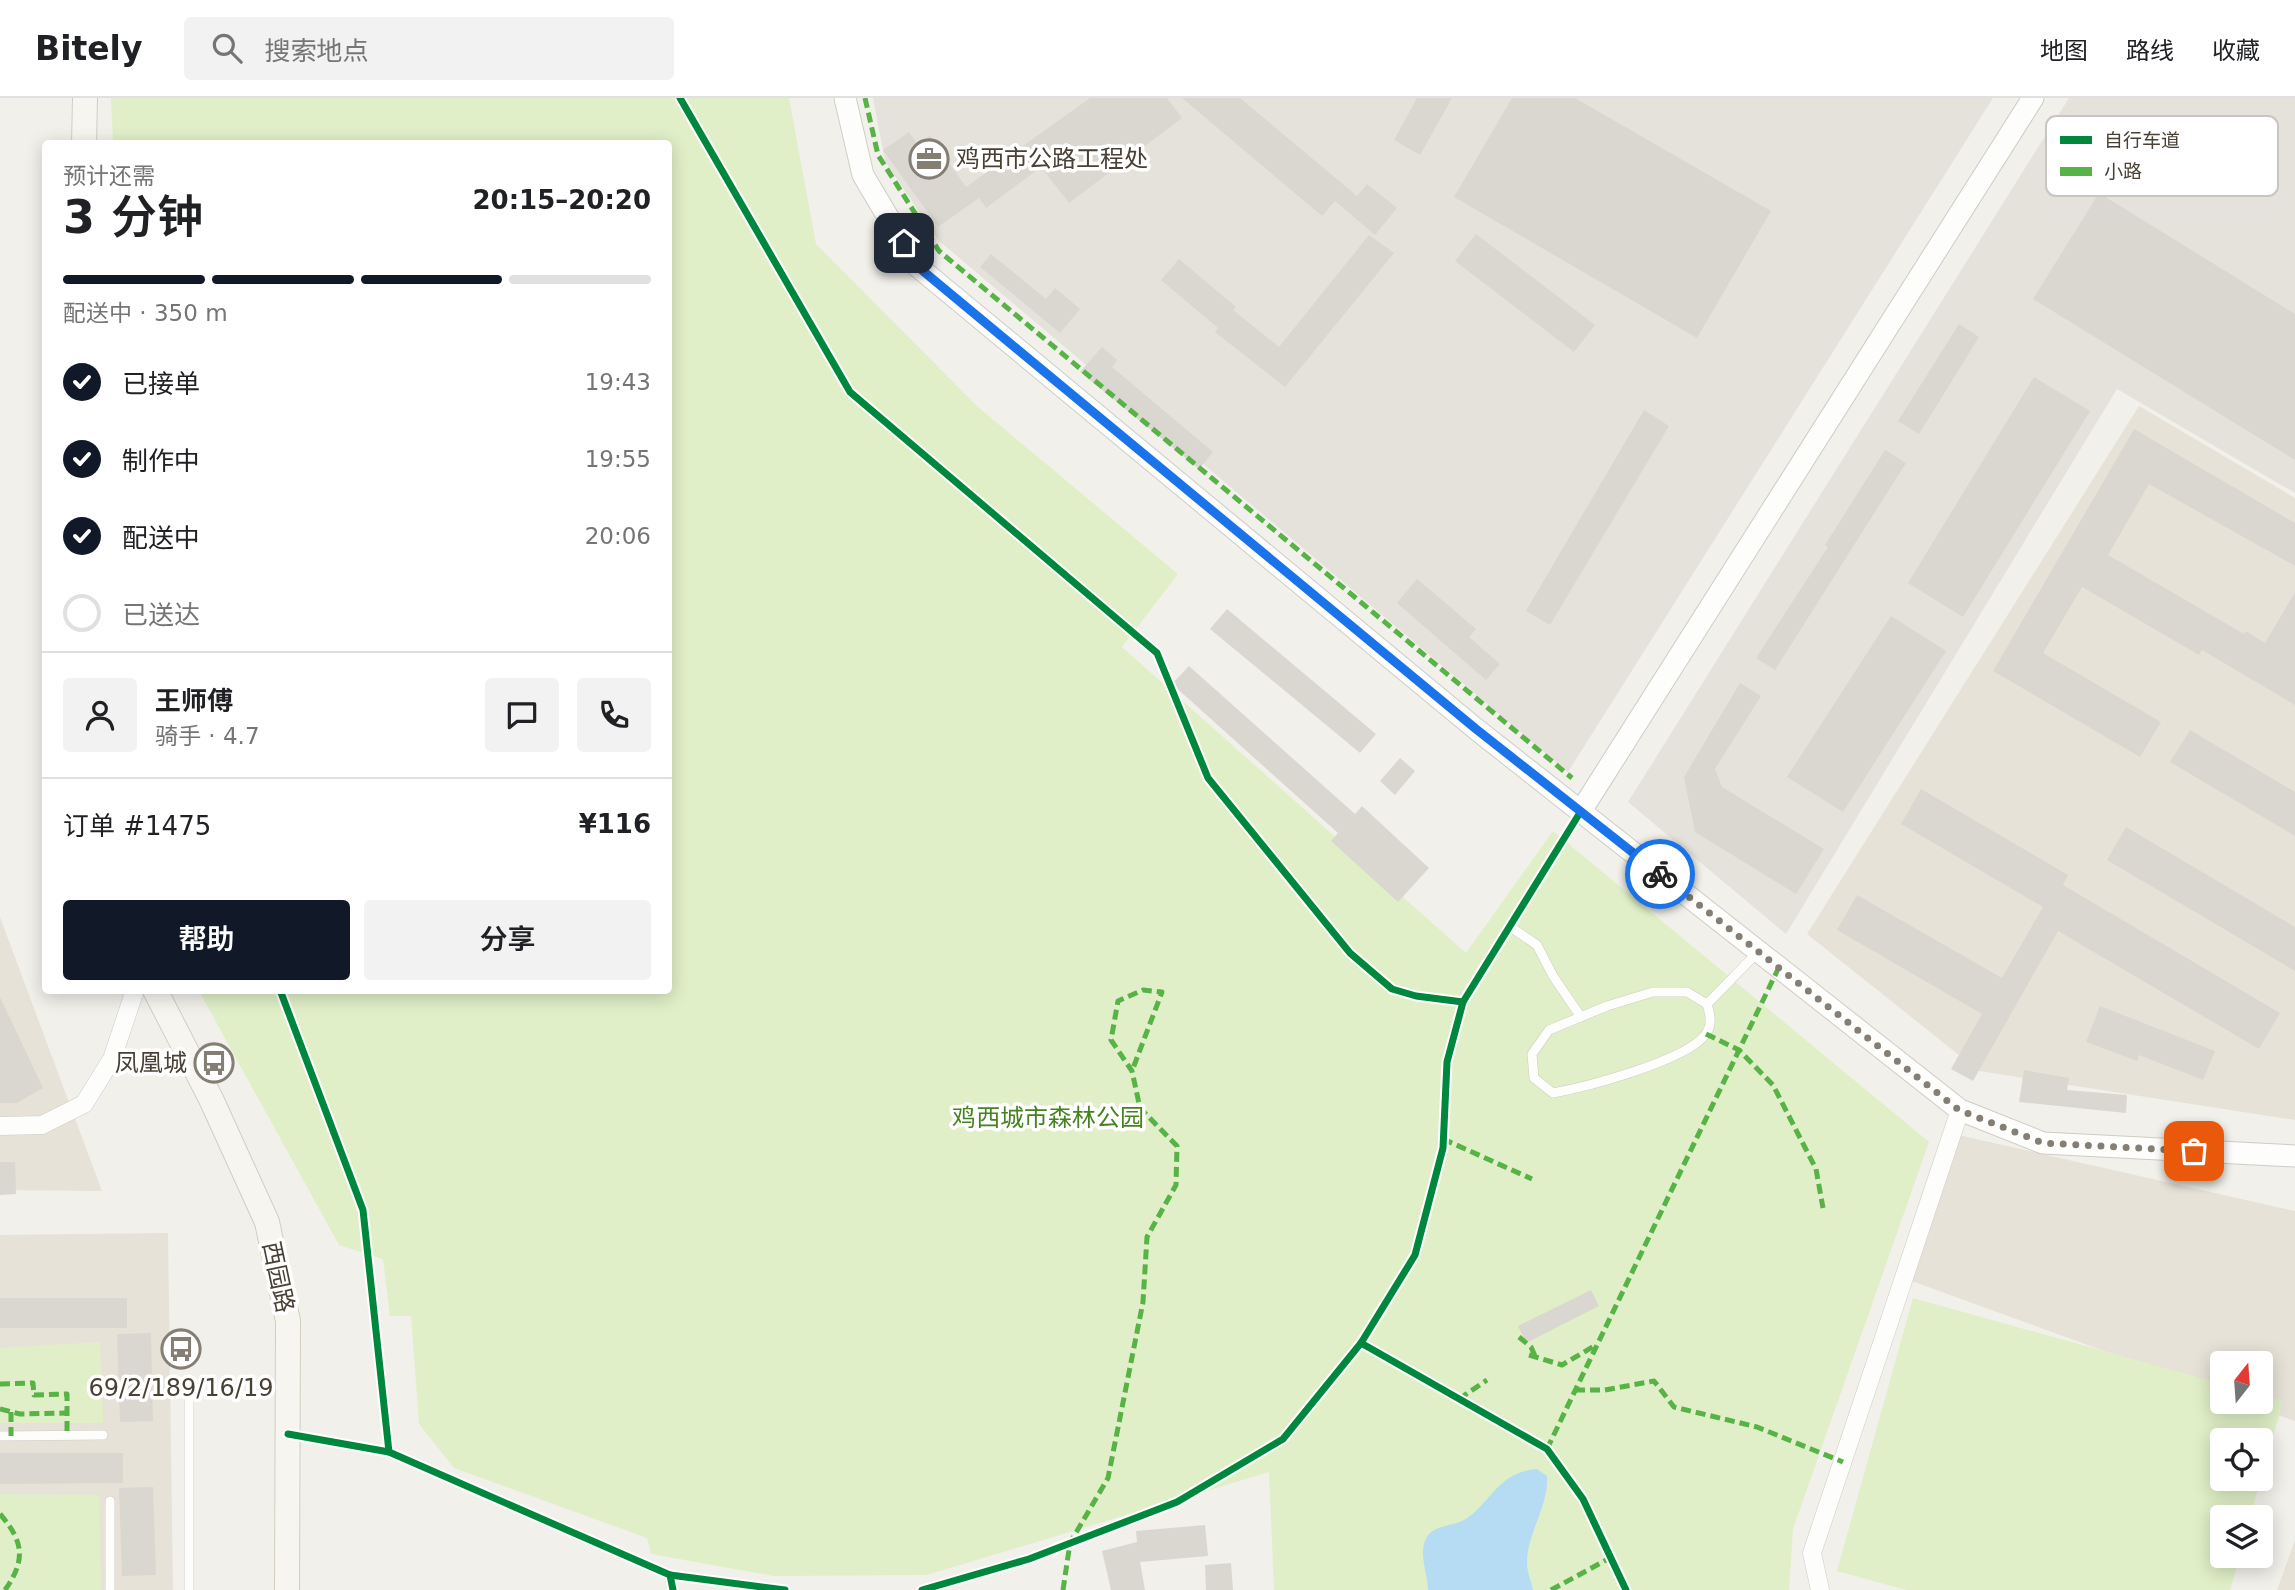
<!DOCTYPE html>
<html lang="zh">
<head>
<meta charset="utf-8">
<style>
  :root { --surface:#fff; --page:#f2f2f2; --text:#202124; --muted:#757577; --line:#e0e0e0; --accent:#111827 }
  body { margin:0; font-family:"DejaVu Sans","Noto Sans SC",sans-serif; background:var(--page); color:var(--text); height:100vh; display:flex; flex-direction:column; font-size:26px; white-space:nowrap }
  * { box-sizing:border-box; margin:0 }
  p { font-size:23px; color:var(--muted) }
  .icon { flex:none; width:38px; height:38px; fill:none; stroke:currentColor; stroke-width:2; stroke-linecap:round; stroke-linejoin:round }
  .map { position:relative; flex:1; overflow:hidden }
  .details { position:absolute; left:42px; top:42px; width:630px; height:854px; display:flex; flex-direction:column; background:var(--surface); border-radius:7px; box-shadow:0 4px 18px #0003 }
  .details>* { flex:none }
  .needle { width:46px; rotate:17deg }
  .fabs { position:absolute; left:2210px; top:1253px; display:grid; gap:14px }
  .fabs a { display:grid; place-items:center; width:63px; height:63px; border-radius:7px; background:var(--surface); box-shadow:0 4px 18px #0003; font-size:35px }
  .pin { position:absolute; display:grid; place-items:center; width:60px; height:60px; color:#fff; margin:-30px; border-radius:14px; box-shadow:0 4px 10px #0006 }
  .courier { position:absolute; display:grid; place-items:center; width:70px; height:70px; margin:-35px; border:5px solid #1a73e8; border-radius:50%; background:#fff; color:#222; box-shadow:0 2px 9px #0007 }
  .summary em { font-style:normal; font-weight:600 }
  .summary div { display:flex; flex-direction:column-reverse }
  .summary { display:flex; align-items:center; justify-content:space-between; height:119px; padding:0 21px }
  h1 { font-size:46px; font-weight:600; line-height:52px }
  .bar { display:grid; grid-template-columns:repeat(4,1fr); gap:10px 7px; align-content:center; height:84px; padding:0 21px }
  .bar i { height:9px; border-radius:5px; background:var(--line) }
  .bar .active { background:var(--accent) }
  .bar p { grid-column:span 4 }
  .line { display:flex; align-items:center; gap:18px; padding:0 21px; border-top:2px solid var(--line) }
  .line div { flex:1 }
  .round { display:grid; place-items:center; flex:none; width:74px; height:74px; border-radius:7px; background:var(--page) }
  ol { padding:0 21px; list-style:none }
  li { display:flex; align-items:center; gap:21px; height:77px }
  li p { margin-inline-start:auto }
  li .icon { padding:7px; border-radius:50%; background:var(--accent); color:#fff; stroke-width:4 }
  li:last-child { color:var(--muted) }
  li i { width:38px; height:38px; border:4px solid var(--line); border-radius:50% }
  .cta { display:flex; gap:14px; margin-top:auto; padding:14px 21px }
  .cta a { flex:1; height:80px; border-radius:7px; background:var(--accent); color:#fff; font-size:28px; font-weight:600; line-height:80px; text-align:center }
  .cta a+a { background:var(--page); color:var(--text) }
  header { display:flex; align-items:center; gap:42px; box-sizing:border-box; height:98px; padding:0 35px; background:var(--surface); border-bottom:2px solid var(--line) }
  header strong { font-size:33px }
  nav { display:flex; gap:38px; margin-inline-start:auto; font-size:24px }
  .search { width:490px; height:63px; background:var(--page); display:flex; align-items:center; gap:18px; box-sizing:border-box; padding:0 24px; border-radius:7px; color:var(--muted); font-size:26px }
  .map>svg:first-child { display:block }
  .residential { fill:#e7e2d7 }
  .industrial { fill:#e5e1db }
  .green { fill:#e0efc7; fill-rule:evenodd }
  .water { fill:#b6dcf4 }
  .building { fill:#dad7d1 }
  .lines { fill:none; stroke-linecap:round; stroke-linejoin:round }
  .service-casing { stroke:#cfccc6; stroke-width:10 }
  .minor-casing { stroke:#cfccc6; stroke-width:19 }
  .tertiary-casing { stroke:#cfccc6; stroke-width:23 }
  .secondary-casing { stroke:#d4cec1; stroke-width:26 }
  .service { stroke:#fdfdfc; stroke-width:9 }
  .minor { stroke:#fdfdfc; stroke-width:18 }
  .tertiary { stroke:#fdfdfc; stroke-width:21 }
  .secondary { stroke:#f7f5ef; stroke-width:24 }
  .quiet { stroke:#57b346; stroke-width:5; stroke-dasharray:10 5; stroke-linecap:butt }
  .cycleway-casing { stroke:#fff; stroke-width:11 }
  .cycleway { stroke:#00873e; stroke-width:7 }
  .done { stroke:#847e74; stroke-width:7; stroke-dasharray:0 12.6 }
  .route { stroke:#1a73e8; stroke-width:9 }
  .labels { text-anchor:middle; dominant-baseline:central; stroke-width:7; stroke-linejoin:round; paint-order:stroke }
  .poi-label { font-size:24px; fill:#494135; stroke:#fff; text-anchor:start }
  .park-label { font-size:24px; fill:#478221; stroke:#fff }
  .street-label { font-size:24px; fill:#494135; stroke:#fff }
  .key { fill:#fff; stroke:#c8c6c2; stroke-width:2 }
  .key-label { font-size:19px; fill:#494135 }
</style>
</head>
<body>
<header>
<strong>Bitely</strong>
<div class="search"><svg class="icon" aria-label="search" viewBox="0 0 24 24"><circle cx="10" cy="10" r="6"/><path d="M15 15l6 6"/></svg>搜索地点</div>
<nav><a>地图</a><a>路线</a><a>收藏</a></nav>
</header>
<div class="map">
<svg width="2295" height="1492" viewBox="0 0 2295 1492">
  <rect width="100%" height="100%" fill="#f2f0ea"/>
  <g class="residential">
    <polygon points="2139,308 2295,400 2295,1022 1979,973 1807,836"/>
    <polygon points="0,819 102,1093 0,1092"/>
    <polygon points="1945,1034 2295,1113 2295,1323 2242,1304 2261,1304 2261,1265 2222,1265 2222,1296 1895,1177"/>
    <polygon points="168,1135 173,1492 0,1492 0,1137"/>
    <polygon points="2295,1442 2295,1492 2277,1492"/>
  </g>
  <g class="industrial">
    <polygon points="873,0 1993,0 1568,674 938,142 885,63"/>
    <polygon points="2069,0 2295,0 2295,395 2117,291 1786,836 1628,704"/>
  </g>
  <g class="green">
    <polygon points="111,0 789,0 816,146 978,309 1178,476 1122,549 1466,855 1553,733 1929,1044 1793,1431 1789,1492 1274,1492 1269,1374 927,1477 774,1478 651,1456 647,1440 454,1370 419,1326 411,1218 390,1218 383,1161 339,1147 199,893 668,892 668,46 113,45"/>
    <path d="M 1913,1200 L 2222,1286 L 2222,1304 L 2261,1304 L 2261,1297 L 2283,1303 L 2250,1419 L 2222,1419 L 2222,1458 L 2240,1458 L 2230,1492 L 1906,1492 L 1837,1473 ZM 2222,1342 L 2261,1342 L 2261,1381 L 2222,1381 Z"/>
    <polygon points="100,1244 103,1325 0,1325 0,1250"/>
    <polygon points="0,1396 99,1397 101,1492 0,1492"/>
  </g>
  <path class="water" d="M 1537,1371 L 1547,1378 C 1549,1408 1527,1435 1527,1465 C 1527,1473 1531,1483 1533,1492 L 1428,1492 C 1428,1477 1419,1457 1425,1443 C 1431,1427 1449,1429 1462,1423 C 1489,1410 1495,1374 1537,1371 Z"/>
  <g class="building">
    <polygon points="1090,0 1167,0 1182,20 1069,105 1041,69 986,110 979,100 938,129 883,52 909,34 918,47 930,38 966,89"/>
    <polygon points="1182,0 1240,0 1357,98 1367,86 1397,110 1375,137 1335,103 1322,118"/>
    <polygon points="1417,0 1452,0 1420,57 1394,42"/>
    <polygon points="1512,0 1575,0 1771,113 1697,240 1454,99"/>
    <polygon points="2099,95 2295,216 2295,362 2033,201"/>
    <polygon points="1476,136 1595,227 1574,254 1455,163"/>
    <polygon points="1369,137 1394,155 1285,289 1215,234 1218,230 1161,182 1179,161 1236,209 1233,212 1279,249"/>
    <polygon points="991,156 1046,201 1055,190 1080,211 1060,235 980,169"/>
    <polygon points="1959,226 1979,239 1919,336 1898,323"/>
    <polygon points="1102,249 1117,262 1112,269 1213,354 1199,371 1080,274"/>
    <polygon points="2034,279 2090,313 1963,519 1908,485"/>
    <polygon points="1644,312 1669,328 1550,527 1526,513"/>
    <polygon points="2134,331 2295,425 2295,468 2149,386 2108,457 2244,536 2246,533 2265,545 2295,494 2295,607 2202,552 2199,557 2082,489 2043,555 2161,624 2140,659 1993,573"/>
    <polygon points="1885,352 1906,365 1775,572 1756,560 1828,449 1825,447"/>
    <polygon points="1417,481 1476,531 1469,539 1500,566 1486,582 1397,505"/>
    <polygon points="1227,511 1376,636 1360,655 1210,531"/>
    <polygon points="1891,518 1946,553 1843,714 1787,679"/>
    <polygon points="1189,568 1355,716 1362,708 1429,770 1398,804 1331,743 1338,735 1172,586"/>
    <polygon points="1740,585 1761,598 1715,671 1722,689 1824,751 1796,796 1695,734 1684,679"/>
    <polygon points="2190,632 2295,694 2295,738 2170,664"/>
    <polygon points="1400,660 1415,673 1395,697 1380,683"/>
    <polygon points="1921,691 2068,777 2063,787 2280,915 2259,951 2058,833 1973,983 1951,971 1982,916 1837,832 1857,797 2002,880 2043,809 1901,726"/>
    <polygon points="2126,729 2295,829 2295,873 2107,762"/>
    <polygon points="0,899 43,990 17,1005 0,1005"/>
    <polygon points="2100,908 2215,953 2203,982 2139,957 2137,963 2086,944"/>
    <polygon points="2024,972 2069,980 2067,992 2127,997 2126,1015 2019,1004"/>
    <polygon points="0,1064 15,1064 16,1096 0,1097"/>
    <polygon points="1591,1192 1599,1208 1526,1245 1518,1228"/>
    <rect x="0" y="1200" width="127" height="30"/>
    <polygon points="151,1235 153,1323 120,1324 117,1236"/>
    <polygon points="0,1355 123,1355 123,1385 0,1386"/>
    <polygon points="153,1389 156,1477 122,1478 119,1390"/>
    <polygon points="1205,1427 1208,1458 1140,1464 1145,1492 1111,1492 1102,1453 1137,1444 1136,1433"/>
    <polygon points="1231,1465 1233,1492 1206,1492 1205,1467"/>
  </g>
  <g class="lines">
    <g class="service-casing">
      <g id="service">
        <polyline points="1509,828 1537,847 1553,878 1581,919"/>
        <path d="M 1707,906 C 1710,916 1713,927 1705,937 C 1685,963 1586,989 1553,995 L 1534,980 L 1532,956 L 1549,932 L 1607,908 L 1653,894 L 1687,894 L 1707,906 L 1757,855"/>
        <polyline points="0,1338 103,1337"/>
        <polyline points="110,1403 110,1492"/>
        <polyline points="189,1492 189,1299"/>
      </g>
    </g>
    <g class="minor-casing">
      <g id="minor">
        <polyline points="0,1028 42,1027 84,1006 112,961 135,892"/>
        <polyline points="1820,1492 1812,1455 1960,1012"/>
      </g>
    </g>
    <g class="tertiary-casing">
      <g id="tertiary">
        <polyline points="845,0 863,77 917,168 1476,631 1960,1012 2043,1045 2295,1058"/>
        <polyline points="1581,713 2033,0"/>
      </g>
    </g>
    <g class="secondary-casing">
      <g id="secondary">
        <polyline points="84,46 85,0"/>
        <polyline points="155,892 211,1001 267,1124 288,1223 287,1492"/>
      </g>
    </g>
    <use href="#service" class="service"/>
    <use href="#minor" class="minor"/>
    <use href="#tertiary" class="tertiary"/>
    <use href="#secondary" class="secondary"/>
    <g class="quiet">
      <polyline points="865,0 878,57 939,153 1572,680"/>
      <polyline points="1706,936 1739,952 1773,987 1816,1071 1823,1110"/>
      <polyline points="1443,1041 1532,1081"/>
      <polyline points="1519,1239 1531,1249 1535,1258"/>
      <polyline points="1529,1257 1562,1267 1596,1247"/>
      <polyline points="0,1286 33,1285 34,1297 67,1296 67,1337"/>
      <polyline points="1575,1292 1605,1292 1654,1283 1674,1309 1757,1329 1843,1364"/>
      <polyline points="1459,1301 1487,1282"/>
      <polyline points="0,1311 20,1316 67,1315"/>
      <polyline points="11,1314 11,1338"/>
      <polyline points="1547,1351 1779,869"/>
      <path d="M 0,1416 C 24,1444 26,1462 5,1492"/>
      <polyline points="1063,1492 1070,1445 1108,1380 1143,1204 1147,1139 1176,1087 1177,1048 1140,1010 1132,973 1111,942 1118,903 1143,892 1162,894 1132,973"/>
      <polyline points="1551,1492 1610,1460"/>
    </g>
    <g class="cycleway-casing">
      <g id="cycleway">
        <polyline points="680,0 850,294 1157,555 1208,680 1350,855 1392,891 1416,898 1463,904 1581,713"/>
        <polyline points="280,892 363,1112 389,1354"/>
        <polyline points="1361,1245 1547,1351 1583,1401 1626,1492"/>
        <polyline points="288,1336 389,1354 670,1477 673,1492"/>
        <polyline points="670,1477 785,1492"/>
        <polyline points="922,1492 1029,1461 1177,1404 1283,1341 1361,1245 1415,1157 1443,1050 1447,964 1463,904"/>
      </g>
    </g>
    <use href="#cycleway" class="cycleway"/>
  </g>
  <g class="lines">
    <polyline class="done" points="1660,776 1959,1012 2043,1045 2194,1053"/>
    <polyline class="route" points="904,145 917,168 1023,256 1476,631 1660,776"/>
  </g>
  <defs>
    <g id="office-ring" transform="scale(2.0125)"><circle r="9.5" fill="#fff" stroke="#847e74" stroke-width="1.5"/><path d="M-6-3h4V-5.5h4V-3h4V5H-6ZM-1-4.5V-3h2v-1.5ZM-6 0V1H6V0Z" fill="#847e74"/></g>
    <g id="bus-ring" transform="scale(2.0125)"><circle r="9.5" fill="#fff" stroke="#847e74" stroke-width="1.5"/><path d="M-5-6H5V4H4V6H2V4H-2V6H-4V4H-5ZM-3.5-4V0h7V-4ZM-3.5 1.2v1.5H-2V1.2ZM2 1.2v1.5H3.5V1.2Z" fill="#847e74"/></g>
  </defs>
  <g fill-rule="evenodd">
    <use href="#office-ring" x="929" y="61"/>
    <use href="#bus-ring" x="214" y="965"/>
    <use href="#bus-ring" x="181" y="1251"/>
  </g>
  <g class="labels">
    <g class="poi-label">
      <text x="956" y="61">鸡西市公路工程处</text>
      <text x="187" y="965" text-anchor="end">凤凰城</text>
      <text x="181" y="1290" text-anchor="middle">69/2/189/16/19</text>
    </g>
    <g class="park-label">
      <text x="1048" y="1020">鸡西城市森林公园</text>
    </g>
    <g class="street-label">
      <text transform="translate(278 1179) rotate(78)">西园路</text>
    </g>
  </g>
  <rect x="2046" y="18" width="232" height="80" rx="10" class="key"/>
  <rect x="2060" y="38" width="32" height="8" fill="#00873e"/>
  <rect x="2060" y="69" width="32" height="9" fill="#57b346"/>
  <g class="key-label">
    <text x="2104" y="49">自行车道</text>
    <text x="2104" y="80">小路</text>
  </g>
</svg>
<div class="fabs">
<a><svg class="needle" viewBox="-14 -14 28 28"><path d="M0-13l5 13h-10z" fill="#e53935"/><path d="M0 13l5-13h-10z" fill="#757577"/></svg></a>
<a><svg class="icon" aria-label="locate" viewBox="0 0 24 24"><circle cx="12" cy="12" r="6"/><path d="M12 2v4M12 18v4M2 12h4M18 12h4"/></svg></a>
<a><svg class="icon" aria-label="layers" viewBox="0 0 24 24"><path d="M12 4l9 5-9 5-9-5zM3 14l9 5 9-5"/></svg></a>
</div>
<div class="pin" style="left:2194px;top:1053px;background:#ea580c"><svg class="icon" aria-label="bag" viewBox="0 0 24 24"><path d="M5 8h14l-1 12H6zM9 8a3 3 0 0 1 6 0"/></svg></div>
<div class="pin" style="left:904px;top:145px;background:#1f2937"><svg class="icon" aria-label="home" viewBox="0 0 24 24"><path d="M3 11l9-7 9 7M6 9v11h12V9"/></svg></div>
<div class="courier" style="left:1660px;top:776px"><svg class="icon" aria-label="bike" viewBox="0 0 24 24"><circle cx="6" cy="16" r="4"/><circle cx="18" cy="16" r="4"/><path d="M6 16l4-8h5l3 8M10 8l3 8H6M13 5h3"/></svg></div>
<section class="details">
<div class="summary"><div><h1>3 分钟</h1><p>预计还需</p></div><em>20:15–20:20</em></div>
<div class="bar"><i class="active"></i><i class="active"></i><i class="active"></i><i></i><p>配送中 · 350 m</p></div>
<ol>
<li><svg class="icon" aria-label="check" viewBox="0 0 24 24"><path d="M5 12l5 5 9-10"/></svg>已接单<p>19:43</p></li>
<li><svg class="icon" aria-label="check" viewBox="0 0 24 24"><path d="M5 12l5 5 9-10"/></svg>制作中<p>19:55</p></li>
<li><svg class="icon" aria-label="check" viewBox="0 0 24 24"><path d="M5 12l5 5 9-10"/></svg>配送中<p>20:06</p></li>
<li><i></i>已送达</li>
</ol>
<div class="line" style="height:126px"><a class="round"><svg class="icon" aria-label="person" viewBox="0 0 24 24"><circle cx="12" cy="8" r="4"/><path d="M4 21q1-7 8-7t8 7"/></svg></a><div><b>王师傅</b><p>骑手 · 4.7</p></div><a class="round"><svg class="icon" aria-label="chat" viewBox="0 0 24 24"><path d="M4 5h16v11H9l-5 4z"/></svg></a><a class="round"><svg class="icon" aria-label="phone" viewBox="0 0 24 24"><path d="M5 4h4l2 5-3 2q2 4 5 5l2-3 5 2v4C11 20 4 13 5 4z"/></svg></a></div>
<div class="line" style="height:91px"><div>订单 #1475</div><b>¥116</b></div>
<div class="cta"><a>帮助</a><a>分享</a></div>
</section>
</div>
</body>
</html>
